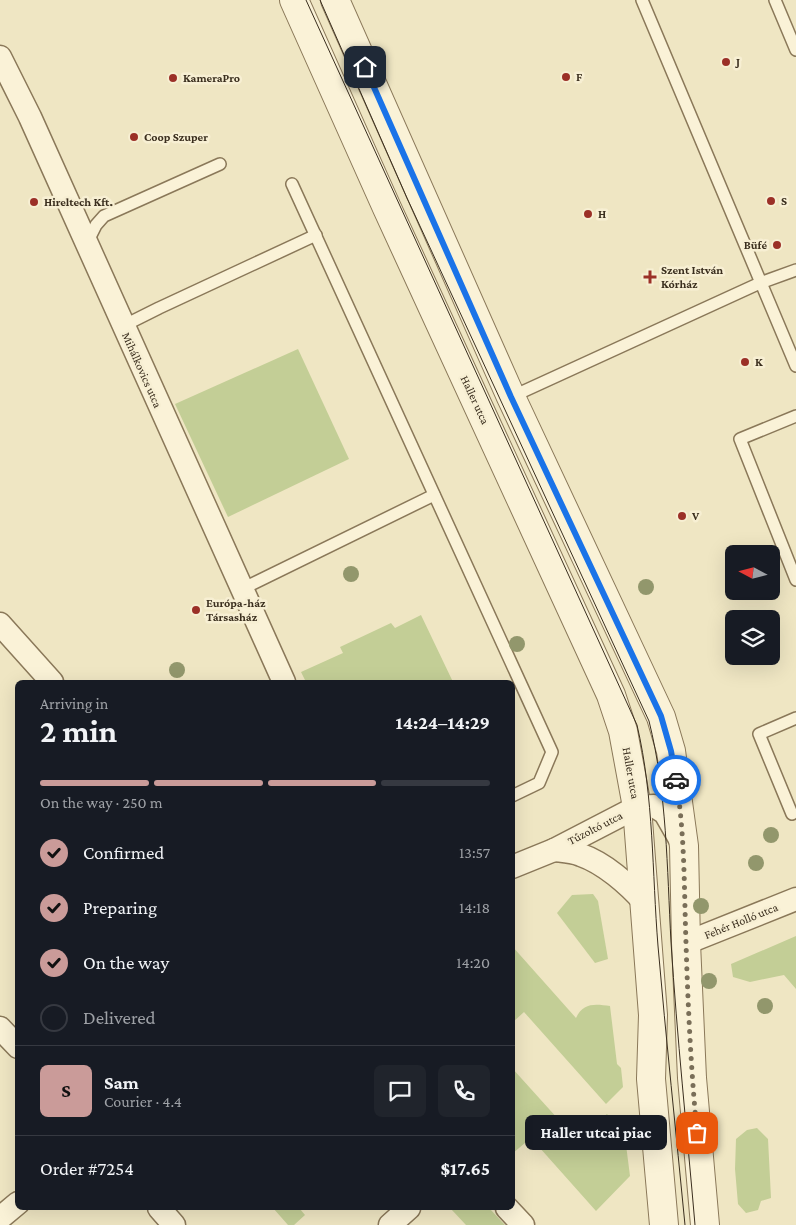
<!DOCTYPE html>
<html lang="en">
<head>
<meta charset="utf-8">
<style>
  :root { --surface:#171b24; --page:#20242c; --text:#f1f3f6; --muted:#9ea1a6; --line:#363941; --accent:#ca9b99 }
  body { margin:0; font-family:"Crimson Pro",serif; background:var(--page); color:var(--text); height:100vh; display:flex; flex-direction:column; font-size:19px; white-space:nowrap }
  * { box-sizing:border-box; margin:0 }
  p { font-size:16px; color:var(--muted) }
  .icon { flex:none; width:28px; height:28px; fill:none; stroke:currentColor; stroke-width:2; stroke-linecap:round; stroke-linejoin:round }
  .map { position:relative; flex:1; overflow:hidden }
  .sheet { position:absolute; left:15px; top:680px; width:500px; height:530px; display:flex; flex-direction:column; background:var(--surface); border-radius:8px; box-shadow:0 5px 20px #0002 }
  .sheet>* { flex:none }
  .needle { width:32px; rotate:277deg }
  .fabs { position:absolute; left:725px; top:545px; display:grid; gap:10px }
  .fabs a { display:grid; place-items:center; width:55px; height:55px; border-radius:8px; background:var(--surface); box-shadow:0 5px 20px #0002; font-size:25px }
  .pin { position:absolute; display:grid; place-items:center; width:42px; height:42px; color:#fff; margin:-21px; border-radius:10px; box-shadow:0 2px 8px #0006 }
  .courier { position:absolute; display:grid; place-items:center; width:50px; height:50px; margin:-25px; border:4px solid #1a73e8; border-radius:50%; background:#fff; color:#222; box-shadow:0 1px 6px #0007 }
  .bubble { position:absolute; height:35px; border-radius:8px; background:var(--surface); box-shadow:0 5px 20px #0002; font-size:16px; font-weight:700; line-height:35px; text-align:center }
  .headline em { font-style:normal; font-weight:700 }
  .headline div { display:flex; flex-direction:column-reverse }
  .headline { display:flex; align-items:center; justify-content:space-between; height:85px; padding:0 25px }
  h1 { font-size:32px; font-weight:700; line-height:38px }
  .bar { display:grid; grid-template-columns:repeat(4,1fr); gap:8px 5px; align-content:center; height:60px; padding:0 25px }
  .bar i { height:6px; border-radius:4px; background:var(--line) }
  .bar .selected { background:var(--accent) }
  .bar p { grid-column:span 4 }
  .line { display:flex; align-items:center; gap:12px; padding:0 25px; border-top:1px solid var(--line) }
  .line div { flex:1 }
  .round { display:grid; place-items:center; flex:none; width:52px; height:52px; border-radius:8px; background:var(--page) }
  ol { padding:0 25px; list-style:none }
  li { display:flex; align-items:center; gap:15px; height:55px }
  li p { margin-inline-start:auto }
  li .icon { padding:5px; border-radius:50%; background:var(--accent); color:#111; stroke-width:4 }
  li:last-child { color:var(--muted) }
  li i { width:28px; height:28px; border:2px solid var(--line); border-radius:50% }
  .map>svg:first-child { display:block }
  .green { fill:#c3ce96 }
  .lines { fill:none; stroke-linecap:round; stroke-linejoin:round }
  .service-casing { stroke:#8a7859; stroke-width:14 }
  .minor-casing { stroke:#8a7859; stroke-width:25 }
  .tertiary-casing { stroke:#8a7859; stroke-width:30 }
  .service { stroke:#faf2d7; stroke-width:11 }
  .minor { stroke:#faf2d7; stroke-width:22 }
  .tertiary { stroke:#faf2d7; stroke-width:28 }
  .tram { stroke:#3a2e1e; stroke-width:1 }
  .tree { fill:#92976c }
  .done { stroke:#796e58; stroke-width:5; stroke-dasharray:0 9 }
  .route { stroke:#1a73e8; stroke-width:6 }
  .poi-dot { fill:#9b3027; stroke:#f7efd3; stroke-width:2 }
  .labels { text-anchor:middle; dominant-baseline:central; stroke-width:5; stroke-linejoin:round; paint-order:stroke }
  .poi-label { font-size:12px; font-weight:bold; fill:#3a2e1e; stroke:#f7efd3; text-anchor:start }
  .street-label { font-size:12px; fill:#3a2e1e; stroke:#f7efd3 }
</style>
</head>
<body>
<div class="map">
<svg width="796" height="1225" viewBox="0 0 796 1225">
  <rect width="100%" height="100%" fill="#efe6c3"/>
  <g class="green">
    <polygon points="298,349 349,459 228,517 175,404"/>
    <polygon points="421,615 453,682 306,682 301,672 343,653 340,647 391,623 395,628"/>
    <polygon points="593,894 598,901 608,959 595,963 557,913 572,895"/>
    <polygon points="796,936 796,989 784,975 750,982 733,977 731,964"/>
    <path d="M 512,946 L 576,1018 C 583,1002 596,1004 610,1006 L 617,1064 L 621,1068 L 623,1087 L 606,1104 L 524,1012 L 513,1022 Z"/>
    <polygon points="512,1068 577,1140 607,1114 625,1137 630,1176 596,1211 531,1138 513,1153"/>
    <polygon points="757,1128 768,1139 771,1198 761,1201 758,1210 746,1213 738,1204 735,1169 736,1139 747,1130"/>
    <polygon points="273,1208 302,1208 300,1209 305,1215 294,1225 288,1225"/>
    <polygon points="453,1208 489,1208 505,1225 466,1225 451,1209"/>
  </g>
  <g class="lines">
    <g class="service-casing">
      <g id="service">
        <polyline points="642,0 796,366"/>
        <polyline points="775,0 796,50"/>
        <polyline points="292,184 552,752 539,783 512,796"/>
        <polyline points="87,243 96,225 104,216 220,164"/>
        <polyline points="123,326 159,308 316,235"/>
        <polyline points="511,397 760,283 796,270"/>
        <polyline points="796,580 740,439 796,416"/>
        <polyline points="242,589 434,495"/>
        <polyline points="792,814 759,734 796,718"/>
      </g>
    </g>
    <g class="minor-casing">
      <g id="minor">
        <polyline points="0,57 30,117 284,682"/>
        <polyline points="0,624 52,682"/>
        <path d="M 554,850 C 563,851 572,851 581,855 C 604,863 628,884 644,902"/>
        <polyline points="512,867 554,850 637,807 654,806 665,813 681,841"/>
        <polyline points="686,943 796,899"/>
        <polyline points="0,1028 18,1047"/>
        <polyline points="159,1208 174,1225"/>
        <polyline points="507,1208 523,1225"/>
        <polyline points="0,1218 18,1203"/>
        <polyline points="390,1225 409,1208"/>
      </g>
    </g>
    <g class="tertiary-casing">
      <g id="tertiary">
        <polyline points="294,0 387,208 611,695 623,731 637,807 653,1015 651,1079 664,1225"/>
        <polyline points="335,0 511,397 661,717 671,751 684,846 686,943 692,1078 705,1225"/>
      </g>
    </g>
    <use href="#service" class="service"/>
    <use href="#minor" class="minor"/>
    <use href="#tertiary" class="tertiary"/>
    <g class="tram">
      <path d="M 306,0 L 637,725 C 654,798 652,872 658,946 C 666,1039 676,1132 685,1225"/>
      <path d="M 320,0 L 407,198 L 649,721 C 667,793 667,868 671,942 C 677,1037 687,1131 695,1225"/>
    </g>
  </g>
  <g class="tree">
    <circle cx="351" cy="574" r="8"/>
    <circle cx="646" cy="587" r="8"/>
    <circle cx="517" cy="644" r="8"/>
    <circle cx="177" cy="670" r="8"/>
    <circle cx="771" cy="835" r="8"/>
    <circle cx="756" cy="863" r="8"/>
    <circle cx="701" cy="906" r="8"/>
    <circle cx="709" cy="981" r="8"/>
    <circle cx="765" cy="1006" r="8"/>
  </g>
  <g class="lines">
    <path class="done" d="M 676,780 C 685,834 684,888 686,943 C 688,1007 691,1070 697,1133"/>
    <polyline class="route" points="365,67 511,397 661,716 671,751 676,780"/>
  </g>
  <g class="poi-dot">
    <circle cx="726" cy="62" r="5"/>
    <circle cx="566" cy="77" r="5"/>
    <circle cx="173" cy="78" r="5"/>
    <circle cx="134" cy="137" r="5"/>
    <circle cx="771" cy="201" r="5"/>
    <circle cx="34" cy="202" r="5"/>
    <circle cx="588" cy="214" r="5"/>
    <circle cx="777" cy="245" r="5"/>
    <path d="M647.5 269.5h5v5h5v5h-5v5h-5v-5h-5v-5h5z"/>
    <circle cx="745" cy="362" r="5"/>
    <circle cx="682" cy="516" r="5"/>
    <circle cx="196" cy="610" r="5"/>
  </g>
  <g class="labels">
    <g class="poi-label">
      <text x="736" y="62">J</text>
      <text x="576" y="77">F</text>
      <text x="183" y="78">KameraPro</text>
      <text x="144" y="137">Coop Szuper</text>
      <text x="781" y="201">S</text>
      <text x="44" y="202">Hireltech Kft.</text>
      <text x="598" y="214">H</text>
      <text x="767" y="245" text-anchor="end">Büfé</text>
      <text x="661" y="270">Szent István<tspan x="661" dy="14">Kórház</tspan></text>
      <text x="755" y="362">K</text>
      <text x="692" y="516">V</text>
      <text x="206" y="603">Európa-ház<tspan x="206" dy="14">Társasház</tspan></text>
    </g>
    <g class="street-label">
      <text transform="translate(142 370) rotate(66)">Mihálkovics utca</text>
      <text transform="translate(475 400) rotate(65)">Haller utca</text>
      <text transform="translate(631 773) rotate(80)">Haller utca</text>
      <text transform="translate(595 828) rotate(-27)">Tűzoltó utca</text>
      <text transform="translate(741 921) rotate(-22)">Fehér Holló utca</text>
    </g>
  </g>
</svg>
<div class="fabs">
<a><svg class="needle" viewBox="-14 -14 28 28"><path d="M0-13l5 13h-10z" fill="#e53935"/><path d="M0 13l5-13h-10z" fill="#9ea1a6"/></svg></a>
<a><svg class="icon" aria-label="layers" viewBox="0 0 24 24"><path d="M12 4l9 5-9 5-9-5zM3 14l9 5 9-5"/></svg></a>
</div>
<div class="pin" style="left:697px;top:1133px;background:#ea580c"><svg class="icon" aria-label="bag" viewBox="0 0 24 24"><path d="M5 8h14l-1 12H6zM9 8a3 3 0 0 1 6 0"/></svg></div>
<div class="pin" style="left:365px;top:67px;background:#1f2937"><svg class="icon" aria-label="home" viewBox="0 0 24 24"><path d="M3 11l9-7 9 7M6 9v11h12V9"/></svg></div>
<div class="courier" style="left:676px;top:780px"><svg class="icon" aria-label="car" viewBox="0 0 24 24"><path d="M5 17H2v-5l4-1 3-4h7l3 4 3 1v5h-3M9 17h6M6 11h13"/><circle cx="7" cy="17" r="2"/><circle cx="17" cy="17" r="2"/></svg></div>
<div class="bubble" style="left:525px;top:1115px;width:142px">Haller utcai piac</div>
<section class="sheet">
<div class="headline"><div><h1>2 min</h1><p>Arriving in</p></div><em>14:24–14:29</em></div>
<div class="bar"><i class="selected"></i><i class="selected"></i><i class="selected"></i><i></i><p>On the way · 250 m</p></div>
<ol>
<li><svg class="icon" aria-label="check" viewBox="0 0 24 24"><path d="M5 12l5 5 9-10"/></svg>Confirmed<p>13:57</p></li>
<li><svg class="icon" aria-label="check" viewBox="0 0 24 24"><path d="M5 12l5 5 9-10"/></svg>Preparing<p>14:18</p></li>
<li><svg class="icon" aria-label="check" viewBox="0 0 24 24"><path d="M5 12l5 5 9-10"/></svg>On the way<p>14:20</p></li>
<li><i></i>Delivered</li>
</ol>
<div class="line" style="height:90px"><b class="round" style="background:var(--accent);color:#111">S</b><div><b>Sam</b><p>Courier · 4.4</p></div><a class="round"><svg class="icon" aria-label="chat" viewBox="0 0 24 24"><path d="M4 5h16v11H9l-5 4z"/></svg></a><a class="round"><svg class="icon" aria-label="phone" viewBox="0 0 24 24"><path d="M5 4h4l2 5-3 2q2 4 5 5l2-3 5 2v4C11 20 4 13 5 4z"/></svg></a></div>
<div class="line" style="height:65px"><div>Order #7254</div><b>$17.65</b></div>
</section>
</div>
</body>
</html>
